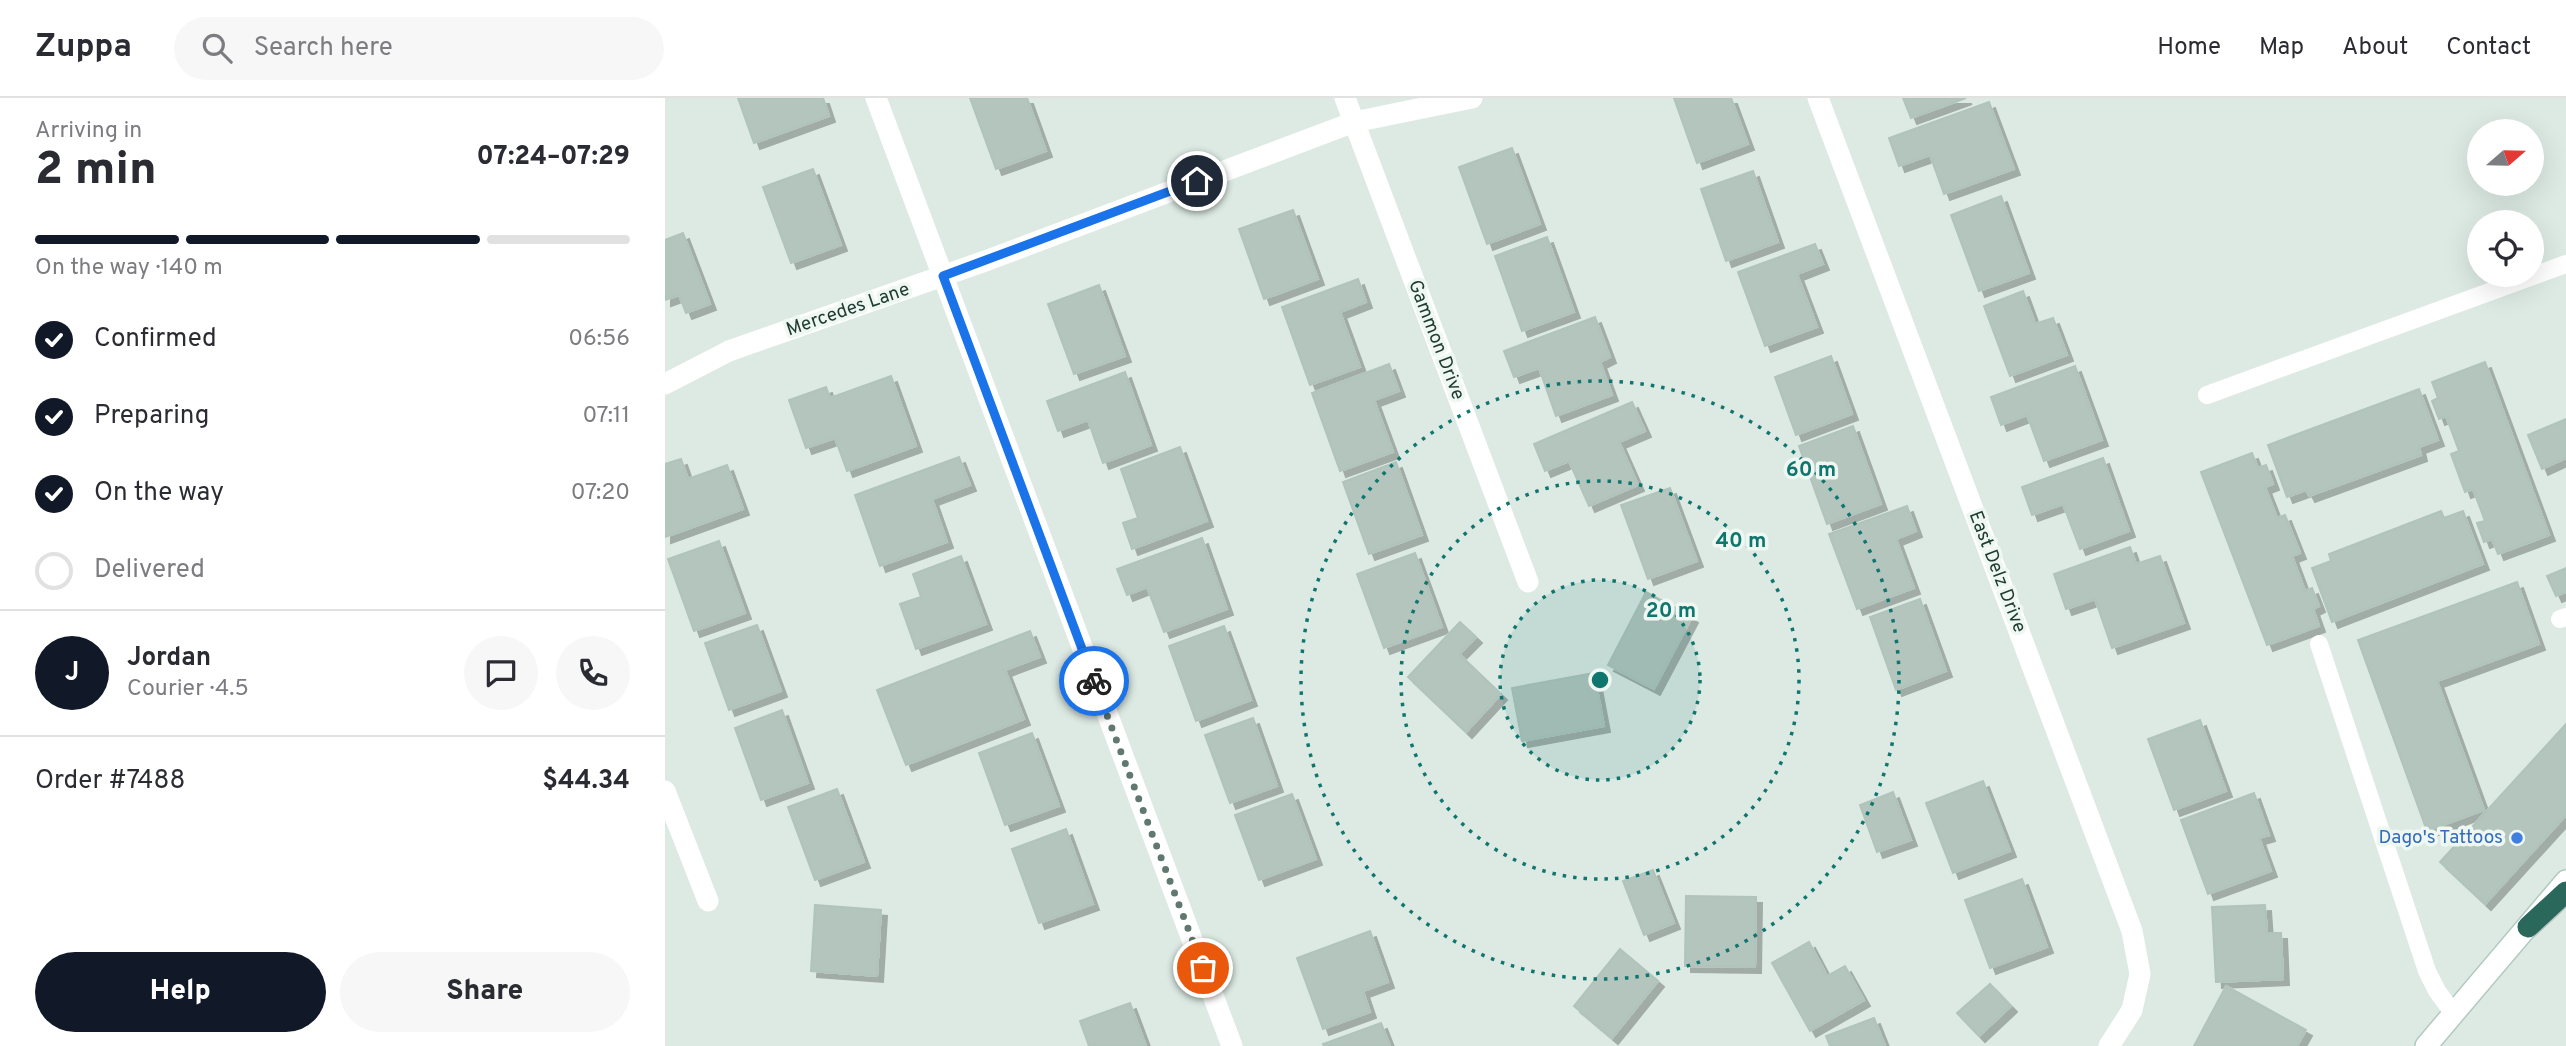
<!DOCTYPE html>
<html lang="en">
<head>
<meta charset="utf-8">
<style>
  :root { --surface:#fff; --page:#f7f7f7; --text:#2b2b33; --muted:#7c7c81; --line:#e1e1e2; --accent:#111827 }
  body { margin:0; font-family:Overpass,sans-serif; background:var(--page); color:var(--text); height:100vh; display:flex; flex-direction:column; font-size:26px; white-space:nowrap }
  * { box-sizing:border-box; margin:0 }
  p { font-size:23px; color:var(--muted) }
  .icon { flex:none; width:38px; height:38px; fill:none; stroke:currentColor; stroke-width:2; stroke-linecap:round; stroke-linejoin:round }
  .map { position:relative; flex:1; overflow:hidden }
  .drawer { display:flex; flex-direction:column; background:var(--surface); width:665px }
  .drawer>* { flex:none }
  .needle { width:46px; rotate:70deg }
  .tools { position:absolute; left:1802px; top:21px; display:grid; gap:14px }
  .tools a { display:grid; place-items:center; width:77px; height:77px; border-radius:50%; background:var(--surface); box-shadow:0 7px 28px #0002; font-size:35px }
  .pin { position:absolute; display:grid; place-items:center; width:60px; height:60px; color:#fff; margin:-30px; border:4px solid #fff; border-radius:50%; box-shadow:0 2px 7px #0007 }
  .courier { position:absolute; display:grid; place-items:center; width:70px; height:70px; margin:-35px; border:5px solid #1a73e8; border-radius:50%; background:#fff; color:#222; box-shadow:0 2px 9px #0007 }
  .head em { font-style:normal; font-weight:800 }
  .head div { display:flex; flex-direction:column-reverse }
  .head { display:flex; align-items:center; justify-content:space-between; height:119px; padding:0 35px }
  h1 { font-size:46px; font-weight:800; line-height:52px }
  .bar { display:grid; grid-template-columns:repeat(4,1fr); gap:10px 7px; align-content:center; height:84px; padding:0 35px }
  .bar i { height:9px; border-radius:5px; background:var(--line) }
  .bar .selected { background:var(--accent) }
  .bar p { grid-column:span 4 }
  .line { display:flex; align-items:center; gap:18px; padding:0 35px; border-top:2px solid var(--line) }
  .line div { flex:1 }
  .round { display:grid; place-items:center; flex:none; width:74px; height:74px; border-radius:37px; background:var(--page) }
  ol { padding:0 35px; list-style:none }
  li { display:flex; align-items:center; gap:21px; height:77px }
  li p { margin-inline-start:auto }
  li .icon { padding:7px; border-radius:50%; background:var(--accent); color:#fff; stroke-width:4 }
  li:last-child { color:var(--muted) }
  li i { width:38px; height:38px; border:4px solid var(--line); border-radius:50% }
  .cta { display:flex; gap:14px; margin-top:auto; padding:14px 35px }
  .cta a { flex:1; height:80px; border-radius:42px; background:var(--accent); color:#fff; font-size:28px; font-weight:800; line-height:80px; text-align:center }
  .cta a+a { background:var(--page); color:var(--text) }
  header { display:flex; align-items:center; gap:42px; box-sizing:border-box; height:98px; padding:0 35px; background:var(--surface); border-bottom:2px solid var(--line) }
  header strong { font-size:33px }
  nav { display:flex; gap:38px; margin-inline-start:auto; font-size:24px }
  .search { width:490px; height:63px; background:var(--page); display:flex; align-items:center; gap:18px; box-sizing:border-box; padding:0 24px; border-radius:38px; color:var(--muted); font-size:26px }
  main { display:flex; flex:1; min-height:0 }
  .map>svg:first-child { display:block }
  .building { fill:#b3c5bd; stroke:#b0c4bb; stroke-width:2; filter:url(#shadow) }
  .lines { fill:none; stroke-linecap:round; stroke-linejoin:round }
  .secondary-casing { stroke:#b0cac0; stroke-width:24 }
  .motorway-casing { stroke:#bcc4c2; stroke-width:24 }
  .service { stroke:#fff; stroke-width:18 }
  .minor { stroke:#fff; stroke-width:21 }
  .secondary { stroke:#fff; stroke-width:21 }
  .motorway { stroke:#29685a; stroke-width:21 }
  .done { stroke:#617870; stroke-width:7; stroke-dasharray:0 12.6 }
  .route { stroke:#1a73e8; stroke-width:9 }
  .ring { fill:none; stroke:#0f766e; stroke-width:3.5; stroke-dasharray:3.5 7 }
  .shop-dot { fill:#3f7fe0; stroke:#eef7f2; stroke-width:2.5 }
  .labels { text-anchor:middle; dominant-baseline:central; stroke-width:7; stroke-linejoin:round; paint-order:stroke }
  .street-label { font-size:19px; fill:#1e3a32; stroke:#eef7f2 }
  .shop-label { font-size:19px; fill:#366cbe; stroke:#eef7f2; text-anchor:end }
  .centre { fill:#0f766e; stroke:#eef7f2; stroke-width:3.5 }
  .ring-label { font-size:21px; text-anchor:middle; font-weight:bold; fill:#0f766e; stroke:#eef7f2; stroke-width:7; stroke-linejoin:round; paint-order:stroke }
</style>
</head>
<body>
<header>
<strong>Zuppa</strong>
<div class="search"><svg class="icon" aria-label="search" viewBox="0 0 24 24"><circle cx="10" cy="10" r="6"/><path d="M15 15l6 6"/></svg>Search here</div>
<nav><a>Home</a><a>Map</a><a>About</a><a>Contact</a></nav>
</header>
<main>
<section class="drawer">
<div class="head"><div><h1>2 min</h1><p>Arriving in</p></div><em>07:24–07:29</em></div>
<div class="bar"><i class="selected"></i><i class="selected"></i><i class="selected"></i><i></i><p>On the way · 140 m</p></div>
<ol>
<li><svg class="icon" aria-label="check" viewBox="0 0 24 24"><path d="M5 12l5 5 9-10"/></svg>Confirmed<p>06:56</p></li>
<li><svg class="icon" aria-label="check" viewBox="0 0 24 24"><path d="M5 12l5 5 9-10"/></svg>Preparing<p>07:11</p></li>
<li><svg class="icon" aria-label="check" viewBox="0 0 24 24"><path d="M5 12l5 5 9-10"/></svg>On the way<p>07:20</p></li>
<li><i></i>Delivered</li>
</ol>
<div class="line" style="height:126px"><b class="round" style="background:var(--accent);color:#fff">J</b><div><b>Jordan</b><p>Courier · 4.5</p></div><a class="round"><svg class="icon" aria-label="chat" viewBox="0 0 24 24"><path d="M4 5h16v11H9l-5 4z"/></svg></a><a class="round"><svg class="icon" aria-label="phone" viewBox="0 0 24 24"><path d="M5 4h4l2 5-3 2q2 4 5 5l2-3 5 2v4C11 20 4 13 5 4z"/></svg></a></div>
<div class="line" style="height:91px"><div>Order #7488</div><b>$44.34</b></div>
<div class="cta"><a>Help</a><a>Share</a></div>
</section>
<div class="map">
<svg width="1901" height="948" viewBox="0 0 1901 948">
  <defs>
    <filter id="shadow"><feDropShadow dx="6" dy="6" stdDeviation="0" flood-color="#0004"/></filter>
  </defs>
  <rect width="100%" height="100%" fill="#ddeae4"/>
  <g class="building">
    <polygon points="73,0 158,0 164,18 89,45"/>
    <polygon points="305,0 362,0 381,53 331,71"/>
    <polygon points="1009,0 1066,0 1083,46 1032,65"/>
    <polygon points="1238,0 1301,0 1246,20"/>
    <polygon points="1324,4 1349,71 1279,96 1265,57 1234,68 1224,40"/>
    <polygon points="847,50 875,126 822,146 794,69"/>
    <polygon points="148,71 176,147 126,165 98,89"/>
    <polygon points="1088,73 1113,144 1061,163 1036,91"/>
    <polygon points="1336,98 1364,175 1314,193 1286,117"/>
    <polygon points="628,112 653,181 599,201 574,131"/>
    <polygon points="18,135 45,206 21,215 14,197 0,202 0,142"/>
    <polygon points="882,139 909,214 857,233 830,158"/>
    <polygon points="1150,146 1158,166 1132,176 1152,229 1100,248 1073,174"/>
    <polygon points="693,181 701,204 675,214 695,269 645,287 617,209"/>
    <polygon points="434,187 460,258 409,276 383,206"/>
    <polygon points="1358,193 1370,226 1388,220 1402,257 1345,278 1319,208"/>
    <polygon points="930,219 945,259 935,264 947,297 891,318 874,270 849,279 839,253"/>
    <polygon points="1166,258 1187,316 1131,337 1110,279"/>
    <polygon points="1820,264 1884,437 1833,456 1827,441 1819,444 1812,425 1820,423 1808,391 1800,394 1786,356 1794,353 1781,318 1774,321 1767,303 1773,300 1767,284"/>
    <polygon points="724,266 734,293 709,302 728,354 675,373 647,295"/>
    <polygon points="1410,268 1437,342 1379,363 1362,317 1336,327 1326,299"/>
    <polygon points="460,274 486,347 438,365 423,322 393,333 382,303"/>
    <polygon points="226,278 251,348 182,373 170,340 141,350 124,302 161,289 165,300"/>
    <polygon points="1754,291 1773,342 1754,349 1756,357 1644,398 1641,392 1622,399 1603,347"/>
    <polygon points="967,304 980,333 954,344 973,387 924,408 904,363 880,373 869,346"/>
    <polygon points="1901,321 1901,360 1877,371 1863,337"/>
    <polygon points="1188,328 1216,406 1162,426 1134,348"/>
    <polygon points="515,349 542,423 467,451 458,425 473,420 456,371"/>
    <polygon points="1587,355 1593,370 1601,367 1608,386 1600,389 1612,420 1620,417 1635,455 1627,458 1640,493 1647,490 1654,508 1648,511 1654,528 1602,547 1536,374"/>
    <polygon points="294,359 305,387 267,401 282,444 215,468 190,397"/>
    <polygon points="1438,360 1464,433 1415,451 1398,406 1367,417 1357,389"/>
    <polygon points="16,361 23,381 62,367 78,411 0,439 0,366"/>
    <polygon points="731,364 757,437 704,456 678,384"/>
    <polygon points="1005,390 1032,463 983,481 956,407"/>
    <polygon points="1242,408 1251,433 1231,441 1249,490 1192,511 1164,436"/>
    <polygon points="1776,413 1779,420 1798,413 1818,466 1667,524 1647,470 1666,463 1664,456"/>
    <polygon points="537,440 562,511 499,534 482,489 462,497 452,471"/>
    <polygon points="54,443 80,515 29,533 3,461"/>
    <polygon points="1465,449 1471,466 1495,458 1519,525 1447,550 1430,501 1401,511 1389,476"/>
    <polygon points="750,455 777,529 719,550 692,476"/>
    <polygon points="296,458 321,526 251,551 235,506 256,499 248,476"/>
    <polygon points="1901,470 1901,494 1891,498 1882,478"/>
    <polygon points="1852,484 1874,546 1772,583 1819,712 1762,733 1693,542"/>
    <polygon points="981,494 1027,519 989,591 943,567"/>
    <polygon points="1255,501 1281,573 1231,592 1205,519"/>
    <polygon points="795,524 811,539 794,556 836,596 801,634 743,579"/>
    <polygon points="92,527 116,593 64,612 40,545"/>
    <polygon points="559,528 586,602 531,623 504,548"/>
    <polygon points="365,533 375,559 340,572 359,621 241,667 212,592"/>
    <polygon points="929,575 939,628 857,643 847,590"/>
    <polygon points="117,612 143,685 96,702 70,630"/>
    <polygon points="588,620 612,688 565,705 540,637"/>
    <polygon points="1535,622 1561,693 1509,712 1483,641"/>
    <polygon points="1901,626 1901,717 1820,806 1775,764"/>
    <polygon points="367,635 394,708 340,727 314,655"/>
    <polygon points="1318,683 1345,753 1288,775 1261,705"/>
    <polygon points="172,691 199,764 150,782 123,709"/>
    <polygon points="1228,694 1246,742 1212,754 1195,707"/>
    <polygon points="1589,695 1604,737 1594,740 1606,773 1543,796 1516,722"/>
    <polygon points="627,696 651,761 594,782 570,717"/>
    <polygon points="401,731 428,806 374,825 347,751"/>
    <polygon points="988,772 1009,825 979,837 958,783"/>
    <polygon points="1357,781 1382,849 1325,870 1300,802"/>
    <polygon points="1021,798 1091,799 1090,869 1020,868"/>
    <polygon points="150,807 216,812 212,878 146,873"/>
    <polygon points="1600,807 1602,835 1616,835 1618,881 1551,884 1547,809"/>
    <polygon points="705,833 723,884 698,893 705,914 658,931 632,860"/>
    <polygon points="1144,844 1162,878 1180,868 1199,902 1145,933 1107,865"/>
    <polygon points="955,851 993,883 947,940 909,908"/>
    <polygon points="1325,886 1346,908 1314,938 1292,915"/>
    <polygon points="1561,888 1641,932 1632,948 1529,948"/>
    <polygon points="465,905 481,948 424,948 415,923"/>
    <polygon points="1209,920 1220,948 1165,948 1161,938"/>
    <polygon points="716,925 725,948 659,948 658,946"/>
  </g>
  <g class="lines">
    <g class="secondary-casing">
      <polyline id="secondary" points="1761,948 1901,783"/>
    </g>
    <g class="motorway-casing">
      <polyline id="motorway" points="1863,829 1901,794"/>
    </g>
    <g class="service">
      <polyline points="1542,297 1901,166"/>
      <polyline points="1895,521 1901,519"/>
      <polyline points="1654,546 1762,873 1772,893 1789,916"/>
    </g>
    <g class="minor">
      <polyline points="211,0 567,948"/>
      <polyline points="680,0 863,484"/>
      <polyline points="1153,0 1467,833 1475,876 1467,912 1444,948"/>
      <polyline points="0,286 64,253 323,162 689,24 807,0"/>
      <polyline points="0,693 43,803"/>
    </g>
    <use href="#secondary" class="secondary"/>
    <use href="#motorway" class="motorway"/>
  </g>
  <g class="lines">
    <polyline class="done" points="429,583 538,870"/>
    <polyline class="route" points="429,583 278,178 532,83"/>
  </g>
  <circle cx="935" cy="582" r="100" fill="#0f766e" fill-opacity=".12"/>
  <g class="ring">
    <circle cx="935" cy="582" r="100"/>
    <circle cx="935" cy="582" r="199"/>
    <circle cx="935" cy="582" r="299"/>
  </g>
  <circle class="shop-dot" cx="1852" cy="740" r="7"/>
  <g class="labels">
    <g class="street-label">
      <text transform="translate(183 212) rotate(-19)">Mercedes Lane</text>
      <text transform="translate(771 242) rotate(69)">Gammon Drive</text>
      <text transform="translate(1332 474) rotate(69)">East Delz Drive</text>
    </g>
    <g class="shop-label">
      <text x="1838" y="740">Dago's Tattoos</text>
    </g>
  </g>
  <circle cx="935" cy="582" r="10" class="centre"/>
  <g class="ring-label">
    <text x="1146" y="378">60 m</text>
    <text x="1076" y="449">40 m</text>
    <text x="1006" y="519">20 m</text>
  </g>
</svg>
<div class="tools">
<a><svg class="needle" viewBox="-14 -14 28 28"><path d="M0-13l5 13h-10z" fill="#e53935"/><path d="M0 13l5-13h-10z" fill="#7c7c81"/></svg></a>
<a><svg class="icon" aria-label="locate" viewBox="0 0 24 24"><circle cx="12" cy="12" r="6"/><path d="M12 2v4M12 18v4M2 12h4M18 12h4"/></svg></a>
</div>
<div class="pin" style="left:538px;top:870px;background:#ea580c"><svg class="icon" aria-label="bag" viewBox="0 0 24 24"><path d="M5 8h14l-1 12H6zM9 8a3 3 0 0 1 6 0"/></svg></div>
<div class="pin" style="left:532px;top:83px;background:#1f2937"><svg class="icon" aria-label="home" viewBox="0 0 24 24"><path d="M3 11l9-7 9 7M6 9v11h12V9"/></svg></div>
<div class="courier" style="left:429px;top:583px"><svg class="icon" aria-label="bike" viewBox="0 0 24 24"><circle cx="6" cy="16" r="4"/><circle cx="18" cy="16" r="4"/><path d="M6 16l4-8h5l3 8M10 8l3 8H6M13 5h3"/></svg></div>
</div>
</main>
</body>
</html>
